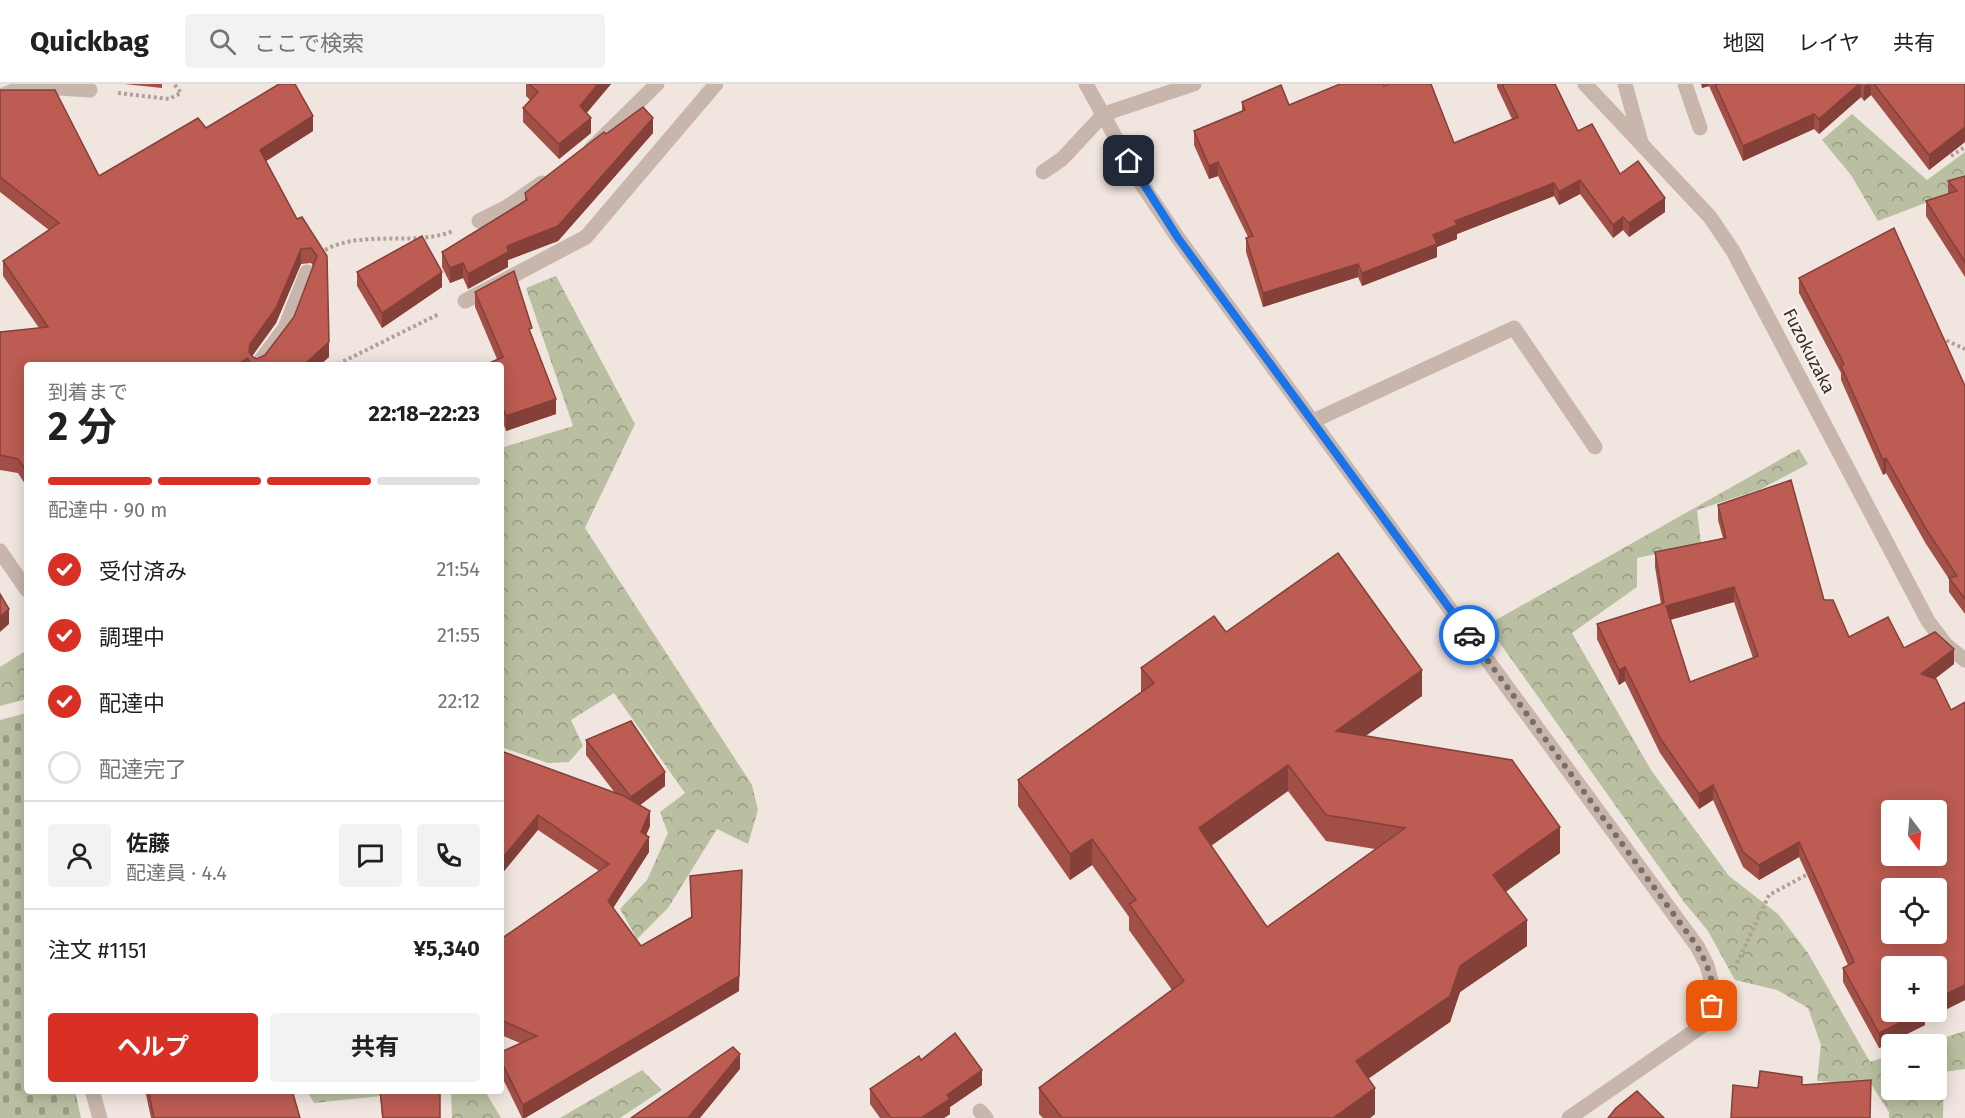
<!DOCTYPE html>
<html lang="ja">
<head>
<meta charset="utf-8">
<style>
  :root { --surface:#fff; --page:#f2f2f2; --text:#202124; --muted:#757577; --line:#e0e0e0; --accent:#d93025 }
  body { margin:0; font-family:"Fira Sans","Noto Sans JP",sans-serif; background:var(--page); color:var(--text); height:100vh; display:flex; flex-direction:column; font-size:22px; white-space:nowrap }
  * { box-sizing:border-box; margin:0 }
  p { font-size:20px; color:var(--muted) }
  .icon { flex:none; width:33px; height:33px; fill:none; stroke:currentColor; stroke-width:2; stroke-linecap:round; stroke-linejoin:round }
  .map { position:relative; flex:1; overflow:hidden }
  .details { position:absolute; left:24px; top:278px; width:480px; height:732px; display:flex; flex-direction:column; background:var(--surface); border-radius:6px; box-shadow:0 3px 15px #0003 }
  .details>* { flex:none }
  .needle { width:39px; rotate:164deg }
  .tools { position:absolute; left:1881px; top:716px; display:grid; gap:12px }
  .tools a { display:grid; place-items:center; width:66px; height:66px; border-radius:6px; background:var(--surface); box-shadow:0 3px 15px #0003; font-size:30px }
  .pin { position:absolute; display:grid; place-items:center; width:51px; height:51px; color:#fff; margin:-26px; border-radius:12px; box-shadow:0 3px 9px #0006 }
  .courier { position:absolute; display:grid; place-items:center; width:60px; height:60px; margin:-30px; border:4px solid #1a73e8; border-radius:50%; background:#fff; color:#222; box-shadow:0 2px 8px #0007 }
  .headline em { font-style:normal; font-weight:700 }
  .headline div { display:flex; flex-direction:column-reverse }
  .headline { display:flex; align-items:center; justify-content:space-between; height:102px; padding:0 24px }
  h1 { font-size:39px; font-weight:700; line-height:45px }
  .bar { display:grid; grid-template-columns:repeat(4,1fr); gap:9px 6px; align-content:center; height:72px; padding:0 24px }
  .bar i { height:8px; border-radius:4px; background:var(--line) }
  .bar .current { background:var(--accent) }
  .bar p { grid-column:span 4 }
  .line { display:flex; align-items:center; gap:15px; padding:0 24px; border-top:2px solid var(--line) }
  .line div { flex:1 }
  .round { display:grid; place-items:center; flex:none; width:63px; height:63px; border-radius:6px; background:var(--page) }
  ol { padding:0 24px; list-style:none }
  li { display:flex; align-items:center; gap:18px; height:66px }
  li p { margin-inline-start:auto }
  li .icon { padding:6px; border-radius:50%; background:var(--accent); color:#fff; stroke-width:4 }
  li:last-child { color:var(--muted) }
  li i { width:33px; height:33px; border:3px solid var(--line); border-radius:50% }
  .cta { display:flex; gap:12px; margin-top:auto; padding:12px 24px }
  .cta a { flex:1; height:69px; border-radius:6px; background:var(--accent); color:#fff; font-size:24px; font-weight:700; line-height:69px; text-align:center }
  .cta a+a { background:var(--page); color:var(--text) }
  header { display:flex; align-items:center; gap:36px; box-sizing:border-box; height:84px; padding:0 30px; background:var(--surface); border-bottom:2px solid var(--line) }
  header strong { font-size:28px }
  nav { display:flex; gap:33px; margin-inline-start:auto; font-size:21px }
  .search { width:420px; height:54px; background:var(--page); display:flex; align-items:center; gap:15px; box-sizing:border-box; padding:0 21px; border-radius:6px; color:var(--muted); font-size:22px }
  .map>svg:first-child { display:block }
  .forest { fill:url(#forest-crowns) }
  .cemetery { fill:url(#cemetery-stones) }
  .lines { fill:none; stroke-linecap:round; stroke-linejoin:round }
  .path { stroke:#b49f96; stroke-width:4; stroke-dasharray:3 3; stroke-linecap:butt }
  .service { stroke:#c8b5ac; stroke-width:15 }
  .minor { stroke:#c8b5ac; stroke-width:15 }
  .wall { fill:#a24f47; fill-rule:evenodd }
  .shaded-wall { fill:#844039 }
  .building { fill:#bc5c52; stroke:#844039; stroke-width:1.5; fill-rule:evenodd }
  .done { stroke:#786d69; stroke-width:6; stroke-dasharray:0 10.8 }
  .route { stroke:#1a73e8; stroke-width:8 }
  .labels { text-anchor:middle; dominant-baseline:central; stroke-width:5; stroke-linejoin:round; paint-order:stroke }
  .street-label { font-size:18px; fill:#372c2a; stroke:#f9f1eb }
</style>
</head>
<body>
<header>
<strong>Quickbag</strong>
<div class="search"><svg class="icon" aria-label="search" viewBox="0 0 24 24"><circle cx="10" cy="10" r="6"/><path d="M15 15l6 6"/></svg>ここで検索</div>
<nav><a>地図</a><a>レイヤ</a><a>共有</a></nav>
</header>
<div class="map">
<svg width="1965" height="1034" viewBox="0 0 1965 1034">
  <defs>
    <pattern id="forest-crowns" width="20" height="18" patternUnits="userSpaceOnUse" patternTransform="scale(1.5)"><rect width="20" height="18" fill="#b9bfa0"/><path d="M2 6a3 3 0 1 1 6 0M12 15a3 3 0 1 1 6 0" fill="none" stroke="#979b83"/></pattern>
    <pattern id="cemetery-stones" width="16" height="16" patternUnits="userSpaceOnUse" patternTransform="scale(1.5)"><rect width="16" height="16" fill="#b9bfa0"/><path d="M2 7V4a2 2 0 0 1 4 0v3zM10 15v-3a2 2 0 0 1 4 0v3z" fill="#979b83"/></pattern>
  </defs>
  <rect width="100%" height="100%" fill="#f1e6df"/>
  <g class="forest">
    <polygon points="1852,30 1927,96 1965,68 1965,104 1878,137 1851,91 1822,56"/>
    <polygon points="556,192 635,340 585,444 752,701 758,726 748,760 717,745 668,824 637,855 620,825 647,796 668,749 660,728 685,709 614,609 571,636 583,662 569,678 548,679 501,663 501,364 573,342 526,204"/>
    <polygon points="1799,365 1808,380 1761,405 1697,426 1701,460 1637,474 1637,503 1572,549 1651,686 1729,792 1778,830 1808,869 1870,978 1891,971 1892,1005 1936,1005 1936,960 1925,960 1965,947 1965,985 1944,988 1943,1034 1889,1034 1889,1028 1871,1000 1817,997 1821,961 1808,924 1777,906 1735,896 1708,847 1684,818 1487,541"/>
    <polygon points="27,566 27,615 0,622 0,583"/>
    <polygon points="642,986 662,1006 620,1034 560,1034"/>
    <polygon points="307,1007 429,1007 314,1019"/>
    <polygon points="451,1007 485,1007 501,1034 452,1034"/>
  </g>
  <polygon class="cemetery" points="27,629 27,1006 75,1007 81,1034 0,1034 0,636"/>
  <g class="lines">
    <g class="path">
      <polyline points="118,9 169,15 181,9 174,0"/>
      <polyline points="1951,72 1965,63"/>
      <path d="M 325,166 C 364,145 413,163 453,147"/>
      <polyline points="1941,254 1965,265"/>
      <polyline points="338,280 439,230"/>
      <polyline points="1737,879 1769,811 1810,789"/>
    </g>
    <g class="service">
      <polyline points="1685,0 1700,44"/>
      <polyline points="0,12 27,2 90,6"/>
      <polyline points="591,65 657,0"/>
      <polyline points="1043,88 1062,75 1104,30"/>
      <polyline points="479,137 507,123 542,99"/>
      <polyline points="465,217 586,153 716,0"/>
      <polyline points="258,280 285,244 307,188"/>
    </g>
    <g class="minor">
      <polyline points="1086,0 1139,96 1178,154 1697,862 1707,881 1715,912 1702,942 1569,1034"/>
      <polyline points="1585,0 1710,133 1733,167 1928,537 1946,561 1965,576"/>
      <polyline points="1625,0 1641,58"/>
      <polyline points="1104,30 1194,0"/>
      <polyline points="1313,337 1514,244 1595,363"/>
      <polyline points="0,467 27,506"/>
      <polyline points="92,1006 100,1034"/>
      <polyline points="980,1027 986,1034"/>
    </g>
  </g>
  <g class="wall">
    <polygon points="124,0 162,0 162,4"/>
    <polygon points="526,0 611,0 586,29 591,49 559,75 523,38 523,24 530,16 526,12"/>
    <polygon points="1497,0 1555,0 1578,47 1620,90 1665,128 1629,153 1623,146 1613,154 1580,110 1559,121 1554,112 1457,150 1457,155 1437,163 1437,173 1362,202 1358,193 1263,223 1246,168 1246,154 1248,153 1218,92 1209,95 1194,61 1194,47 1242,27 1242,18 1289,21 1384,2 1454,59 1512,35 1497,3"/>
    <polygon points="1701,0 1965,0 1965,58 1929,86 1871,11 1864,17 1861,13 1819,50 1814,45 1743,77 1709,2 1702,4"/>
    <path d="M 0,6 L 99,92 L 206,44 L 313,47 L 266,77 L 297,135 L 327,172 L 329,273 L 321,280 L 27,280 L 27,403 L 18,389 L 0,386 L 0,248 L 39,244 L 3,192 L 3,177 L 49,146 L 0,108 ZM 311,179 L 313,182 L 294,233 L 265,271 L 257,275 L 253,273 L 252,272 L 276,239 L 301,180 Z"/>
    <polygon points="653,49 558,157 508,176 508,183 468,205 463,194 450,199 442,183 442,168 525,116 525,109 606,50"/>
    <polygon points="1965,92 1965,193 1926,132 1926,117 1948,110 1948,97"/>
    <polygon points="357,188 442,203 382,244 357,202"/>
    <polygon points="1799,194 1965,302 1965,530 1949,508 1949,495 1926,460 1886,389 1883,391 1841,296 1841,289 1799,209"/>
    <polygon points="475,208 532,253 556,330 506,347 501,333 501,280 497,275 475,223"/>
    <path d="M 1718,421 L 1824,516 L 1849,553 L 1904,564 L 1954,580 L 1935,595 L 1951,626 L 1965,618 L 1965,916 L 1925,936 L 1925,941 L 1879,964 L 1843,898 L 1843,884 L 1848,881 L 1799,773 L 1759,796 L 1743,783 L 1713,716 L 1699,725 L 1660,669 L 1625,597 L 1619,601 L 1597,555 L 1597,540 L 1661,520 L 1655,483 L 1655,468 L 1723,454 L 1718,436 ZM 1734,518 L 1753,574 L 1690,598 L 1670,536 Z"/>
    <path d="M 1226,548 L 1422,612 L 1365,652 L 1560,769 L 1505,807 L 1527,862 L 1460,908 L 1450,938 L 1368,995 L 1375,1030 L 1370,1034 L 1043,1034 L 1039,1030 L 1039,1004 L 1172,906 L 1129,846 L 1129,833 L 1092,781 L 1070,796 L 1018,722 L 1018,696 L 1141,608 L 1141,584 ZM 1288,707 L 1326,757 L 1375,765 L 1267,843 L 1211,762 Z"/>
    <polygon points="586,656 665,702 640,721 650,742 646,751 649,768 613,824 641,862 691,833 690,792 739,907 525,1034 522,1034 501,991 501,968 520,959 501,951 501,855 599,787 538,746 501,667 615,709 586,671"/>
    <polygon points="921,976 982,1001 950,1023 950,1030 944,1034 880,1034 870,1020 870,1005"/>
    <polygon points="145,1006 292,1006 300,1034 151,1034"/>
    <polygon points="380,1006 440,1034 382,1034"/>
  </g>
  <g class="shaded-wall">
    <polygon points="598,0 611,0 580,37 580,22"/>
    <polygon points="1702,0 1709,0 1709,2 1702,4"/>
    <polygon points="1859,0 1861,0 1861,13 1819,50 1819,35"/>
    <polygon points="1867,0 1871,0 1871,11 1864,17 1864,2"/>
    <polygon points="1814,30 1814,45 1743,77 1743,62"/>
    <polygon points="313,32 313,47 260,81 260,66"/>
    <polygon points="591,34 591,49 559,75 559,60"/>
    <polygon points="653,34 653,49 558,157 508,176 508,183 468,205 468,190 507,162"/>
    <polygon points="1965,43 1965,58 1929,86 1929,71"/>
    <polygon points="1218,78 1218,92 1209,95 1209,82"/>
    <polygon points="1580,96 1580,110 1559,121 1559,108"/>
    <polygon points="1554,99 1554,112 1457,150 1457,155 1437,163 1437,173 1362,202 1362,189 1455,137"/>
    <polygon points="1665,114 1665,128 1629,153 1629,139"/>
    <polygon points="1623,133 1623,146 1613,154 1613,141"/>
    <polygon points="301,165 301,180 276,239 250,275 249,268 250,260"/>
    <polygon points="463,179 463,194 450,199 450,184"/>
    <polygon points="1358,180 1358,193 1263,223 1263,209"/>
    <polygon points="442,188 442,203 382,244 382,229"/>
    <polygon points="329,258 329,273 321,280 305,280"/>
    <polygon points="247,274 247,280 239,280"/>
    <polygon points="556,315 556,330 506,347 506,332"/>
    <polygon points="1886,374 1886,389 1883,391 1883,376"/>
    <polygon points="1734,503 1734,518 1666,537 1666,522"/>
    <polygon points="9,525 9,540 0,548 0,533"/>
    <polygon points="1954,565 1954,580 1921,605 1921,590"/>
    <polygon points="1625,583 1625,597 1619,601 1619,586"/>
    <polygon points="1422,586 1422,612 1336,673 1336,647"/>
    <polygon points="1288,681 1288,707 1199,770 1199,744"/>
    <polygon points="665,688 665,702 631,728 631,713"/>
    <polygon points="1713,701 1713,716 1699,725 1699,710"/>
    <polygon points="650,727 650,742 641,763 641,748"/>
    <polygon points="538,731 538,746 501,791 501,776"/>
    <polygon points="1560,743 1560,769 1493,817 1493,791"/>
    <polygon points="649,753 649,768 608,832 608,817"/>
    <polygon points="1092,755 1092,781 1070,796 1070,770"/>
    <polygon points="1799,758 1799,773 1759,796 1759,781"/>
    <polygon points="742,801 739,907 525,1034 523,1034 523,1021"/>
    <polygon points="1527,836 1527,862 1460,908 1450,938 1356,1003 1356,977 1460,882"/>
    <polygon points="1965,901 1965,916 1925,936 1925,941 1879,964 1879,949 1922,927 1936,927 1936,915"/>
    <polygon points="740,970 740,985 700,1034 688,1034"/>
    <polygon points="982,986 982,1001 950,1023 950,1030 944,1034 921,1034 947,1011"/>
    <polygon points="1375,1004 1375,1030 1370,1034 1333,1034"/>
  </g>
  <g class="building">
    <path d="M 279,0 L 295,0 L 313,32 L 260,66 L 297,135 L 302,133 L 327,172 L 329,258 L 305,280 L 252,280 L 247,274 L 239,280 L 27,280 L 27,388 L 18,375 L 0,371 L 0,248 L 48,243 L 3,177 L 59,139 L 0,93 L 0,6 L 55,6 L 99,92 L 198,34 L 206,44 ZM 311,164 L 317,172 L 294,233 L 265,271 L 257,275 L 253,273 L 249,268 L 250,260 L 276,224 L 301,165 Z"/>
    <polygon points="529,0 598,0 580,22 591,34 559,60 523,24 538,8"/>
    <polygon points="1340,0 1384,0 1384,2 1388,0 1431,0 1454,59 1518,33 1502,0 1555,0 1578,47 1592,40 1620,90 1638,77 1665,114 1629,139 1623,133 1613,141 1580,96 1559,108 1554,99 1455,137 1457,141 1433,151 1437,160 1362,189 1358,180 1263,209 1246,154 1253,152 1218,78 1209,82 1194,47 1245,26 1242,18 1281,1 1289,21"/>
    <polygon points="1715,0 1859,0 1819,35 1814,30 1743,62"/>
    <polygon points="1874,0 1965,0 1965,43 1929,71"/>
    <polygon points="643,23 653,34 558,142 507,162 508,168 468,190 463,179 450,184 442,168 527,116 525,109 604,48 606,50"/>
    <polygon points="1965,92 1965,178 1926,117 1957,107 1948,97"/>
    <polygon points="1894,144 1965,302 1965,515 1949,494 1957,492 1926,445 1886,374 1883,376 1841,282 1844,280 1799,194"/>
    <polygon points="422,152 442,188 382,229 357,188"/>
    <polygon points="514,187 532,244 529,245 556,315 506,332 501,318 501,280 487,280 503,273 475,208"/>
    <path d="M 1791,396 L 1824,516 L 1833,516 L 1849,553 L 1888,533 L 1904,564 L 1935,548 L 1954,565 L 1921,590 L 1936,595 L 1951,626 L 1965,618 L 1965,901 L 1936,915 L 1936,882 L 1892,882 L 1892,927 L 1923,927 L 1879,949 L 1843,884 L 1854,878 L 1799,758 L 1759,781 L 1743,768 L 1713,701 L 1699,710 L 1660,654 L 1625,583 L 1619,586 L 1597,540 L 1664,519 L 1655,468 L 1726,454 L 1718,421 ZM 1734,503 L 1758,572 L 1690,598 L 1666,522 ZM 1892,726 L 1936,726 L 1936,771 L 1892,771 ZM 1892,804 L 1936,804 L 1936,849 L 1892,849 Z"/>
    <path d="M 1338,469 L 1422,586 L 1336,647 L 1512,676 L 1560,743 L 1493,791 L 1527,836 L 1460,882 L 1450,912 L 1356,977 L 1375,1004 L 1333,1034 L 1062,1034 L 1039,1004 L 1184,897 L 1129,820 L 1136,816 L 1092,755 L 1070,770 L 1018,696 L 1154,599 L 1141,584 L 1214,532 L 1226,548 ZM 1288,681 L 1326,731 L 1405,744 L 1267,843 L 1199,744 Z"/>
    <polygon points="0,510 9,525 0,533"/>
    <polygon points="631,637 665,688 631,713 586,656"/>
    <polygon points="501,667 624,712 650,727 641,748 649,753 608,817 641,862 692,833 690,792 742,786 739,892 523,1021 501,977 501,968 537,952 501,936 501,855 609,780 538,731 501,776"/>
    <polygon points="955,949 982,986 947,1011 950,1015 921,1034 891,1034 870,1005 919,972 921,976"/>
    <polygon points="733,963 740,970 688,1034 631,1034"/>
    <polygon points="1760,987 1802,993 1802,1001 1871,996 1870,1034 1731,1034 1733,1001 1758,1004"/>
    <polygon points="148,1006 292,1006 300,1034 154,1034"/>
    <polygon points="380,1006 440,1006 440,1034 383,1034"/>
    <polygon points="1637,1007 1664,1034 1608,1034 1616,1024"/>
  </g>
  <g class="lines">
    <path class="done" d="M 1469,551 L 1697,862 C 1707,880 1717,902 1712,922"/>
    <polyline class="route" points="1129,77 1178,154 1469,551"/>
  </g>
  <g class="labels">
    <g class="street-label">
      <text transform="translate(1809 267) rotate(63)">Fuzokuzaka</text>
    </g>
  </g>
</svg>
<div class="tools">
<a><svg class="needle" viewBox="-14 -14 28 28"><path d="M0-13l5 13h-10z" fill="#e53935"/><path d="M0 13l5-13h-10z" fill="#757577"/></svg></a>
<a><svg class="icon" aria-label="locate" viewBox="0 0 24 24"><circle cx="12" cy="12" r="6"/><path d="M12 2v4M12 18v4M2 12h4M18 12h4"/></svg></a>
<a>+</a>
<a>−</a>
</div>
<div class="pin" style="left:1712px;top:922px;background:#ea580c"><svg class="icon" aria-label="bag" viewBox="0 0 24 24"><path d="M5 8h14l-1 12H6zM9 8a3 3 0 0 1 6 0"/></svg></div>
<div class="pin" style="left:1129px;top:77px;background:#1f2937"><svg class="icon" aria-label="home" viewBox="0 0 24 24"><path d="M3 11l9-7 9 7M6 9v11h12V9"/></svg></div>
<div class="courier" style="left:1469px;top:551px"><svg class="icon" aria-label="car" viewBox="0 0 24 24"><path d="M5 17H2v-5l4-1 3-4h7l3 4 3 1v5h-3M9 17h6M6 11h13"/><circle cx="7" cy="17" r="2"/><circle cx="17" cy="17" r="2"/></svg></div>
<section class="details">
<div class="headline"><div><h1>2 分</h1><p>到着まで</p></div><em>22:18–22:23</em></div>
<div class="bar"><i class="current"></i><i class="current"></i><i class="current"></i><i></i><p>配達中 · 90 m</p></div>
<ol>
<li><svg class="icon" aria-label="check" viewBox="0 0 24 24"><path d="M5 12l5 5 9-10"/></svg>受付済み<p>21:54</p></li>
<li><svg class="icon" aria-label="check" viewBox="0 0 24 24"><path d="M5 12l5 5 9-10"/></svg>調理中<p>21:55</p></li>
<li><svg class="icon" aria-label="check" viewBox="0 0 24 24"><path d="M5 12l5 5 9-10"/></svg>配達中<p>22:12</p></li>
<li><i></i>配達完了</li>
</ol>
<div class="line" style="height:108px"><a class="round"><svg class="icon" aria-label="person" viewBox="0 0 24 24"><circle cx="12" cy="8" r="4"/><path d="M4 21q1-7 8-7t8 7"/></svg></a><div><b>佐藤</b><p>配達員 · 4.4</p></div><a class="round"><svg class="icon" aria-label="chat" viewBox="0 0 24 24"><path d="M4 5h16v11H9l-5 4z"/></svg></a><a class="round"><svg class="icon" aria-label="phone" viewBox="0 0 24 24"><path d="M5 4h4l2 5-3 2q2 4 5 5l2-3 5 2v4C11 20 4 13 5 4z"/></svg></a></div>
<div class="line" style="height:78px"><div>注文 #1151</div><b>¥5,340</b></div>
<div class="cta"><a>ヘルプ</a><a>共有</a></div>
</section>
</div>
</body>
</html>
